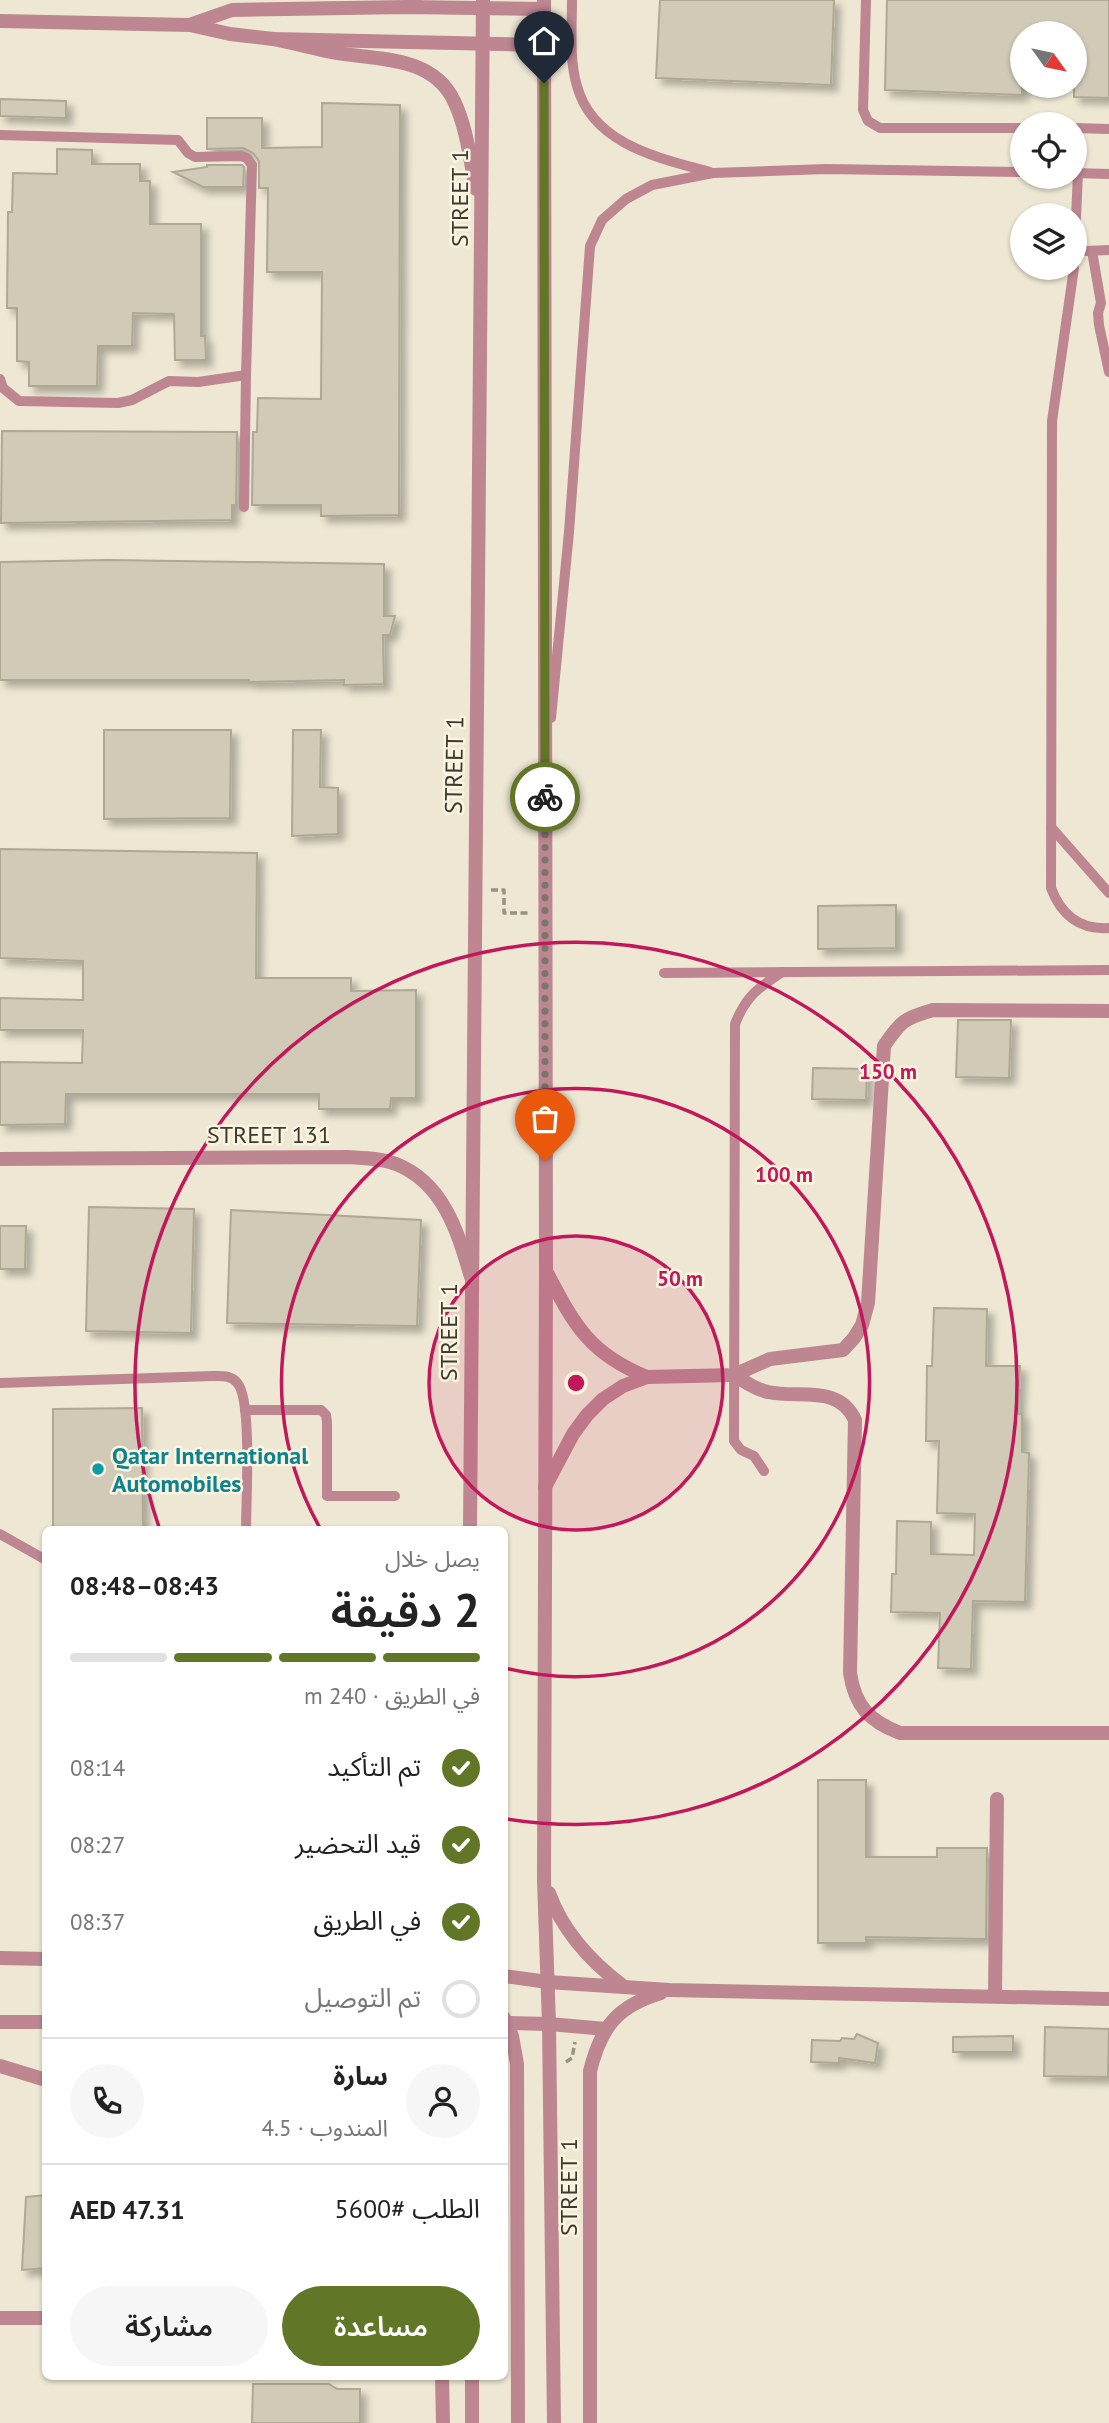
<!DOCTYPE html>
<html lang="ar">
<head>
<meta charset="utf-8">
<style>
  :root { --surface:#fff; --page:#f6f6f6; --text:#222; --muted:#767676; --line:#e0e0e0; --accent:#617626 }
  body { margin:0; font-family:"PT Sans","Noto Sans Arabic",sans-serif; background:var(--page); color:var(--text); direction:rtl; height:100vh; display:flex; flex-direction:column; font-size:26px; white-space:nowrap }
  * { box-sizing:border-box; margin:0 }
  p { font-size:23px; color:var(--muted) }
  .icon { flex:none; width:38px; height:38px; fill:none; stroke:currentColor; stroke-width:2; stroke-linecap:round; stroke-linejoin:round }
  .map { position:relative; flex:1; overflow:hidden; direction:ltr }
  .drawer { position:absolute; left:42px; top:1526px; width:466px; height:854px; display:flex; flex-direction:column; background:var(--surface); border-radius:10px; box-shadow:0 2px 5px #0004; direction:rtl }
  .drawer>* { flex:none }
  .needle { width:46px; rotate:123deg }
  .controls { position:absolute; left:1010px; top:21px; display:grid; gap:14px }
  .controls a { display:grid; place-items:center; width:77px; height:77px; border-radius:50%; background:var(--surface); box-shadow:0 2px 5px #0004; font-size:35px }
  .pin { position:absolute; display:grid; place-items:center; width:60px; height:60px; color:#fff; margin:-72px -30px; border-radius:50% 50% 50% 0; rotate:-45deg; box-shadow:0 0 7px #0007 }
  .pin .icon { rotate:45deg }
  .courier { position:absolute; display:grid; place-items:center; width:70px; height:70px; margin:-35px; border:5px solid #617626; border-radius:50%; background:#fff; color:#222; box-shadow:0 2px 9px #0007 }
  .summary em { font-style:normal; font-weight:600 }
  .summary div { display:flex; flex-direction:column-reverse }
  .summary { display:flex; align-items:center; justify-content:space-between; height:119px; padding:0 28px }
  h1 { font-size:46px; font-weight:600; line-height:52px }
  .bar { display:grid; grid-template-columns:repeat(4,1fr); gap:10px 7px; align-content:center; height:84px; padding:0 28px }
  .bar i { height:9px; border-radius:5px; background:var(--line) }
  .bar .on { background:var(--accent) }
  .bar p { grid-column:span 4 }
  .line { display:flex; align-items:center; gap:18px; padding:0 28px; border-top:2px solid var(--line) }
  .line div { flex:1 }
  .round { display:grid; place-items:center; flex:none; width:74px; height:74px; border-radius:37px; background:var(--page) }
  ol { padding:0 28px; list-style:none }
  li { display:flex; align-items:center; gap:21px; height:77px }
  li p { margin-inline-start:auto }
  li .icon { padding:7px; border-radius:50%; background:var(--accent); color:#fff; stroke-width:4 }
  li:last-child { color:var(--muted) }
  li i { width:38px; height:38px; border:4px solid var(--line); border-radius:50% }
  .primary-button { display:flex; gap:14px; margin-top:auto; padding:14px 28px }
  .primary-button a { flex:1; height:80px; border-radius:42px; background:var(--accent); color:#fff; font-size:28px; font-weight:600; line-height:80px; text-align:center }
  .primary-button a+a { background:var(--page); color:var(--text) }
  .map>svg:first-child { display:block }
  .building { fill:#d0cab6; stroke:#aea894; stroke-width:2; filter:url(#shadow) }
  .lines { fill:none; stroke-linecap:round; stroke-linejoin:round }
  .path { stroke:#969284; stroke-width:3.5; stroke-dasharray:7 3.5; stroke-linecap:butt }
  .service { stroke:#bd8691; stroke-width:10 }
  .minor { stroke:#bd8691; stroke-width:14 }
  .tertiary { stroke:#bd8691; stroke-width:14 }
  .done { stroke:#7a776a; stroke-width:7; stroke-dasharray:0 12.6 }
  .route { stroke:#617626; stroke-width:9 }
  .ring { fill:none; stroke:#c2185b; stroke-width:3.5 }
  .culture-dot { fill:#0f9aa8; stroke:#fbf5e0; stroke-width:2.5 }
  .labels { text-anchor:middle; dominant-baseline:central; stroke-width:5; stroke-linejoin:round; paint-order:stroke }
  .street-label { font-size:24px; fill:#3c3a32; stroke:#fbf5e0 }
  .culture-label { font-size:24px; font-weight:bold; fill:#0d838f; stroke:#fbf5e0; text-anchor:start }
  .centre { fill:#c2185b; stroke:#fbf5e0; stroke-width:3.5 }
  .ring-label { font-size:21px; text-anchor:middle; font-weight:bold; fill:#c2185b; stroke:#fbf5e0; stroke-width:5; stroke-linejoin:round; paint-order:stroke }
</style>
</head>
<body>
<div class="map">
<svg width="1109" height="2423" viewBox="0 0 1109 2423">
  <defs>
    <filter id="shadow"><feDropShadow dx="6" dy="6" stdDeviation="3.5" flood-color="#0004"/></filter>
  </defs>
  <rect width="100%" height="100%" fill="#ede7d3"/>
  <g class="building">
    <polygon points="660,0 834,0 831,85 656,78"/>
    <polygon points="887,0 1109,0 1109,98 1074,97 1074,33 1022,33 1022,95 885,90"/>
    <polygon points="0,99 66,101 66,118 0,116"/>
    <polygon points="322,103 400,105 399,515 321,516 321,505 252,505 253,432 257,432 258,398 321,399 322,272 267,272 268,188 259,188 259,161 253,153 243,148 207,149 207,118 262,118 262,148 322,147"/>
    <polygon points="57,149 92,150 92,164 140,164 140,181 150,181 150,224 201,224 201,336 205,336 206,360 175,360 174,314 133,313 132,346 98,346 97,386 29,386 29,362 17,361 17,308 7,308 8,212 12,212 13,173 57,174"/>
    <polygon points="207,165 242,165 244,167 243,187 203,187 173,172 207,167"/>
    <polygon points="2,431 237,432 236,505 232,505 232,520 1,523"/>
    <polygon points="108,560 384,564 384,616 395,616 390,635 383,635 384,684 344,685 344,680 249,682 249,680 0,680 0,562"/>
    <polygon points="104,730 231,730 230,818 104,819"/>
    <polygon points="293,730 321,730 320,787 338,788 338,834 292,836"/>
    <polygon points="0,849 257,853 256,978 351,978 351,991 416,990 416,1098 391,1098 390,1109 319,1109 319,1094 66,1094 65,1124 0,1125 0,1062 82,1063 83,1030 0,1030 0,998 83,1000 83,961 0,958"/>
    <polygon points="896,905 896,948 818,949 818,906"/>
    <polygon points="958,1020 1011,1020 1009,1078 956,1077"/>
    <polygon points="813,1068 867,1069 866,1100 812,1099"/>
    <polygon points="89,1207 194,1209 191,1333 86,1331"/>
    <polygon points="231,1210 421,1220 417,1326 227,1323"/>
    <polygon points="0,1226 26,1226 25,1269 0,1269"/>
    <polygon points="934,1308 987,1309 986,1366 1020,1366 1018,1414 1022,1414 1022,1452 1029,1453 1025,1602 973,1601 971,1669 938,1668 940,1613 891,1612 892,1574 896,1574 897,1521 931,1522 931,1554 974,1555 975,1514 937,1513 939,1441 926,1441 927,1366 932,1366"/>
    <polygon points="142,1408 143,1530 53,1530 53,1409"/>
    <polygon points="818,1780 866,1780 866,1857 937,1857 937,1848 987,1848 986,1939 866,1937 866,1943 818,1943"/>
    <polygon points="1045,2027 1109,2029 1108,2077 1044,2076"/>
    <polygon points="857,2034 878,2043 875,2063 839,2058 839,2063 811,2062 812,2040 840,2041 842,2038 854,2039"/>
    <polygon points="1013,2036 1013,2052 953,2052 953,2037"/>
    <polygon points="46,2195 46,2268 22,2270 26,2197"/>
    <polygon points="253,2384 329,2384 337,2389 360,2389 360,2423 252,2423"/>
  </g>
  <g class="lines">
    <g class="path">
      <polyline points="491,890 504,890 504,913 530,913"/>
      <polyline points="566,2062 572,2058 575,2042"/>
    </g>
    <g class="service">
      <path d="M 572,0 C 572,28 569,59 577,86 C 593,145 660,158 710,172"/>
      <polyline points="866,0 863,110 868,121 880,128 1022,128"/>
      <polyline points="1074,128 1109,129"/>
      <polyline points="0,135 178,140 188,153 195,157 241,156 247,158 252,165 246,375 198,382 169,381 132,400 118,403 19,401 3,388 0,379"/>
      <polyline points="1074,173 1109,174"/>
      <polyline points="1086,251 1109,250"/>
      <polyline points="1092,251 1101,303 1098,313 1099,325 1109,372"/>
      <polyline points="1074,262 1078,173"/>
      <path d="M 1074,268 L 1052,421 L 1051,888 C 1061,915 1080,930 1109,928"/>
      <polyline points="244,507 246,375"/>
      <polyline points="551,718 569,532 590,246 602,220 626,199 652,185 713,173 826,169 1022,172"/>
      <polyline points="1051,827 1109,893"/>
      <polyline points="664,973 1109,970"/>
      <path d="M 0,1383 L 213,1376 C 222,1376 232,1375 238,1384 C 252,1402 246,1501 246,1530"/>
      <polyline points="245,1410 321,1410 326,1415 327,1422 327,1496 395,1496"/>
      <path d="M 764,1471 L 754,1456 L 741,1450 L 734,1441 L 735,1024 C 746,996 758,988 782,972"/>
      <polyline points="0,1534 46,1560"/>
    </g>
    <g class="minor">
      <polyline points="0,21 190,25 230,34 273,39 544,45"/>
      <polyline points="192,24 232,10 407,7 544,9"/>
      <path d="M 0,1159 L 348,1157 C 364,1158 382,1158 396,1164 C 444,1183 458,1233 471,1277"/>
      <path d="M 546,1271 C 574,1324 588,1353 647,1377"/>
      <path d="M 734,1375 C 744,1381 756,1390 768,1392 C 799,1399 839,1384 855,1420 L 850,1673 C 855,1706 869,1721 900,1733 L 1109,1733"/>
      <path d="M 545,1487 L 573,1434 L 587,1415 L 603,1399 L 623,1386 L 647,1377 L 734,1375 L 770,1359 L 843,1350 L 854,1338 L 862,1325 L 868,1303 L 884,1046 C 900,1022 904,1018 933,1010 L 1109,1011"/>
      <polyline points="548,1982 669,1990 1109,1999"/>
      <polyline points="995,1996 997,1799"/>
      <polyline points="549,2024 606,2029"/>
      <polyline points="0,2066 46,2080"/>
      <polyline points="0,2318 46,2318"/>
      <path d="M 590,2423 L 590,2071 C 601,2027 617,2006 661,1993"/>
    </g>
    <g class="tertiary">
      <polyline points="544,0 546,1271 544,1880 549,2024 554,2423"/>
      <polyline points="407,7 415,0"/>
      <path d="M 273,39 C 293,43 312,48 331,52 C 373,60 432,54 454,101 C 467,128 470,160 476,189"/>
      <polyline points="470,1530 483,0"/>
      <path d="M 549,1893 C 563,1932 590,1961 623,1986"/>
      <polyline points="0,1958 46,1959"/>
      <polyline points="504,1976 548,1982"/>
      <polyline points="504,2018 512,2036 517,2064 518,2423"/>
      <polyline points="0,2022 46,2022"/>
      <polyline points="504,2023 549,2024"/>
      <polyline points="442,2376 443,2423"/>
      <polyline points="472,2376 472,2423"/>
    </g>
  </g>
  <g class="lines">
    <polyline class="done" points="545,797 545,1161"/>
    <polyline class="route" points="544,83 545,797"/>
  </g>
  <circle cx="576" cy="1383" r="147" fill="#c2185b" fill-opacity=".12"/>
  <g class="ring">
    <circle cx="576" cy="1383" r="147"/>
    <path d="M320 1528A294 294 0 1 1 505 1668"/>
    <path d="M159 1527A441 441 0 1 1 507 1819"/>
  </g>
  <circle class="culture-dot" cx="98" cy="1469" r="7"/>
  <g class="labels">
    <g class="street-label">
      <text transform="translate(459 198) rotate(-90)">STREET 1</text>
      <text transform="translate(454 765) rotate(-89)">STREET 1</text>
      <text x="269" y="1134">STREET 131</text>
      <text transform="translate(448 1332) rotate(-90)">STREET 1</text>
      <text transform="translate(568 2187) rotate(-90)">STREET 1</text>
    </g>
    <g class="culture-label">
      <text x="112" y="1455">Qatar International<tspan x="112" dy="28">Automobiles</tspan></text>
    </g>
  </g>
  <circle cx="576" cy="1383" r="10" class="centre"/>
  <g class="ring-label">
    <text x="888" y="1079">150 m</text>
    <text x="784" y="1182">100 m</text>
    <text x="680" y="1286">50 m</text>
  </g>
</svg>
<div class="controls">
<a><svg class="needle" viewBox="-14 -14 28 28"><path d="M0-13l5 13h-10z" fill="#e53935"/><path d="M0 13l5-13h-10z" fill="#767676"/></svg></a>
<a><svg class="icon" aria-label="locate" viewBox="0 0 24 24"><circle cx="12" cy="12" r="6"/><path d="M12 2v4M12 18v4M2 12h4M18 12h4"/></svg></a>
<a><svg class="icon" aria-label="layers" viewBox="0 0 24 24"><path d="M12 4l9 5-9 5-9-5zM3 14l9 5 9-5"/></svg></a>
</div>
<div class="pin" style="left:545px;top:1161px;background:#ea580c"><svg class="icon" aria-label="bag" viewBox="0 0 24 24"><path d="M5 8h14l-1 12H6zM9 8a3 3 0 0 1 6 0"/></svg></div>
<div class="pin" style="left:544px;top:83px;background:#1f2937"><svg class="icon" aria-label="home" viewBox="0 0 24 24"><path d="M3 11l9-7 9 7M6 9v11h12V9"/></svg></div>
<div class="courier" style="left:545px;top:797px"><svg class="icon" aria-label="bike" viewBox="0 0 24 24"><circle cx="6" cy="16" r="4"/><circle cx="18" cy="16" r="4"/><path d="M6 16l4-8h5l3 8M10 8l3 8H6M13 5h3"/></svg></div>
<section class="drawer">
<div class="summary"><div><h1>2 دقيقة</h1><p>يصل خلال</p></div><em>08:43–08:48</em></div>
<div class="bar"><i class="on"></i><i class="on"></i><i class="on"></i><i></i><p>في الطريق · 240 m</p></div>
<ol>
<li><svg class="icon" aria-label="check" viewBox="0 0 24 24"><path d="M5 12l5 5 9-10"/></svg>تم التأكيد<p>08:14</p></li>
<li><svg class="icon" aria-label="check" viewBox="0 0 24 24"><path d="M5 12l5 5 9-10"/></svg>قيد التحضير<p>08:27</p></li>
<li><svg class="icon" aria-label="check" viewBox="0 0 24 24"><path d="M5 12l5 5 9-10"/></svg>في الطريق<p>08:37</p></li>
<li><i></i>تم التوصيل</li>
</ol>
<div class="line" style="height:126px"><a class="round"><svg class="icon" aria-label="person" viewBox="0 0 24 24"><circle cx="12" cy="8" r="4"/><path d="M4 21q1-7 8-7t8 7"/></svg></a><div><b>سارة</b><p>المندوب · 4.5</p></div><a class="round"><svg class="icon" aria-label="phone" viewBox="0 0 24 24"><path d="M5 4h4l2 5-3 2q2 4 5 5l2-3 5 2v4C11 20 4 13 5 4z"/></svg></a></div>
<div class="line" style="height:91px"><div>الطلب #5600</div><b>AED 47.31</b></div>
<div class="primary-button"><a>مساعدة</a><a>مشاركة</a></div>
</section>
</div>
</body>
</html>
